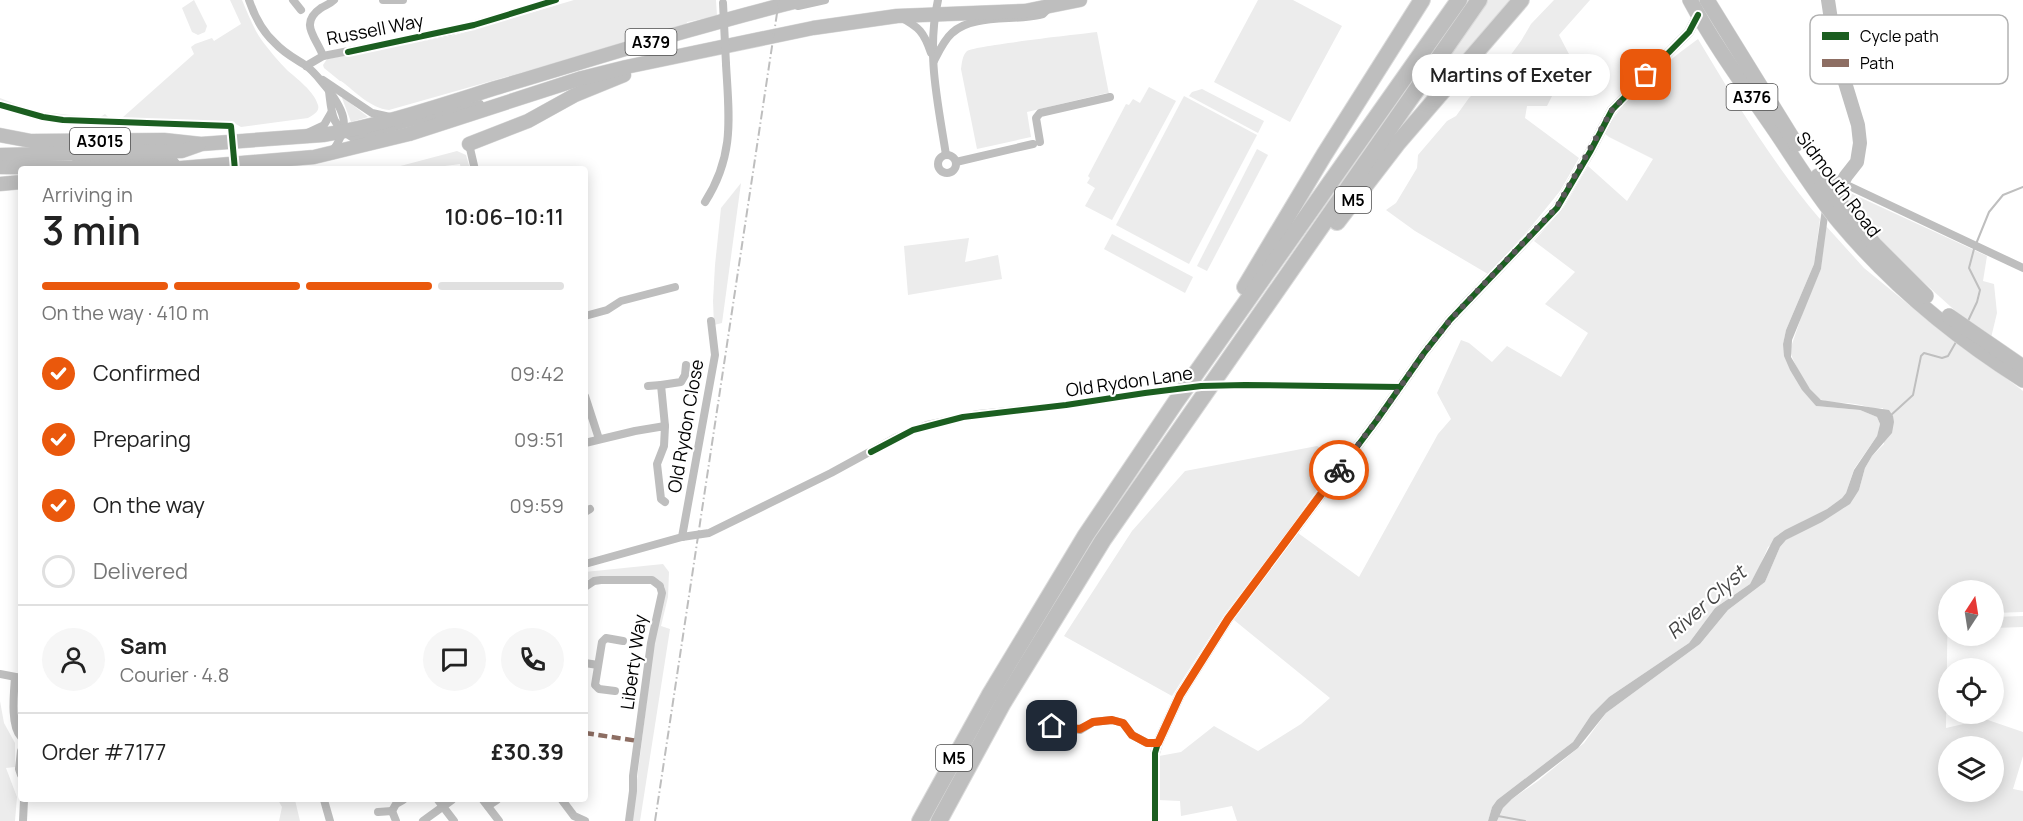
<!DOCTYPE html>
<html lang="en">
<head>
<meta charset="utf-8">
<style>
  :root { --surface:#fff; --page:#f6f6f6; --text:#222; --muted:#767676; --line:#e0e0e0; --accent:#ea580c }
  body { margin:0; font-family:Manrope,sans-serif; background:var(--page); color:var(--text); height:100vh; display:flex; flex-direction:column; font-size:22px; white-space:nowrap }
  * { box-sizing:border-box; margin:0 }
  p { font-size:20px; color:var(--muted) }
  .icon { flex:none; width:33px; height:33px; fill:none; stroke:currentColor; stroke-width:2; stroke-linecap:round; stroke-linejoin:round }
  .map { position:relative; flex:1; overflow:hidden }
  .side { position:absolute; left:18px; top:166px; width:570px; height:636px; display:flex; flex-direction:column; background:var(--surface); border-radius:6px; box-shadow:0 3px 15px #0003 }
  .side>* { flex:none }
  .needle { width:39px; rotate:12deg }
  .fabs { position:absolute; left:1938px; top:580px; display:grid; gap:12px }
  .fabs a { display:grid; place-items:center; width:66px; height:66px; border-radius:50%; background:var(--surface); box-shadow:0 3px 15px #0003; font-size:30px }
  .pin { position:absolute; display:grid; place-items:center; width:51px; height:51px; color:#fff; margin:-26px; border-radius:12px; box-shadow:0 3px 9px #0006 }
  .courier { position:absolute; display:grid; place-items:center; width:60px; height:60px; margin:-30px; border:4px solid #ea580c; border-radius:50%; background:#fff; color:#222; box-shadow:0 2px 8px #0007 }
  .bubble { position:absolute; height:42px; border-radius:21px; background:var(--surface); box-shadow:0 3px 15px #0003; font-size:20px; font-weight:600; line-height:42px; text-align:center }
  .head em { font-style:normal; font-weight:600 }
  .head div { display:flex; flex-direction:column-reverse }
  .head { display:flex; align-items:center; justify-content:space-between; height:102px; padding:0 24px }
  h1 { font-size:39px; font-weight:600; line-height:45px }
  .bar { display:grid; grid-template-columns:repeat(4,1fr); gap:9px 6px; align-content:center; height:72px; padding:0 24px }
  .bar i { height:8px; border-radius:4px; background:var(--line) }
  .bar .on { background:var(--accent) }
  .bar p { grid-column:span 4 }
  .line { display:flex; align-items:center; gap:15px; padding:0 24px; border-top:2px solid var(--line) }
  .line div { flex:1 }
  .round { display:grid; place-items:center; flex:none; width:63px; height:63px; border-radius:32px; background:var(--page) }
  ol { padding:0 24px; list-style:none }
  li { display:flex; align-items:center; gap:18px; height:66px }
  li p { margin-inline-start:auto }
  li .icon { padding:6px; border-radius:50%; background:var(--accent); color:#fff; stroke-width:4 }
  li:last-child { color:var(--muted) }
  li i { width:33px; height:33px; border:3px solid var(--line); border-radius:50% }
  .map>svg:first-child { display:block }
  .green { fill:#ececec; fill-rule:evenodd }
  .water { fill:#bfbfbf }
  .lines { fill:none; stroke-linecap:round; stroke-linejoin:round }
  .stream { stroke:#bfbfbf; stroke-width:2 }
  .river { stroke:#bfbfbf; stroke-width:14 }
  .primary-casing { stroke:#dbdbdb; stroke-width:15 }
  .trunk-casing { stroke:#dbdbdb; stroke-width:16 }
  .motorway-casing { stroke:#dbdbdb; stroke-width:18 }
  .minor { stroke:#bebebe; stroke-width:8 }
  .tertiary { stroke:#bebebe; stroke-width:10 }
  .primary { stroke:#bebebe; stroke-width:14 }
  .trunk { stroke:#bebebe; stroke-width:15 }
  .motorway { stroke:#bebebe; stroke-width:16 }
  .rail { stroke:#bebebe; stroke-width:2; stroke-dasharray:9 3 1.5 3; stroke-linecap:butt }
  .minor-bridge { stroke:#bebebe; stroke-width:8 }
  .quiet { stroke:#8d6e63; stroke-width:4.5; stroke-dasharray:9 4.5; stroke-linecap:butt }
  .cycleway-casing { stroke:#fff; stroke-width:10 }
  .cycleway { stroke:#1b5e20; stroke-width:6 }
  .done { stroke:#595959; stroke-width:6; stroke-dasharray:0 10.8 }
  .route { stroke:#ea580c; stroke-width:8 }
  .labels { text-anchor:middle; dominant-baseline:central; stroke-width:4.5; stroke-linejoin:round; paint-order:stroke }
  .shield { fill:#fff; stroke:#4c4c4c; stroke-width:1.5 }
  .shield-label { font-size:16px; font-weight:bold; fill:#000 }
  .street-label { font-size:18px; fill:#000; stroke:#fff }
  .water-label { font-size:20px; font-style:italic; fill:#444; stroke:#fff }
  .key { fill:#fff; stroke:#b2b2b2; stroke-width:1.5 }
  .key-label { font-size:16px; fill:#000 }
</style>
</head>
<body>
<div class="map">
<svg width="2023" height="821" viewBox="0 0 2023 821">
  <rect width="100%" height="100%" fill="#fff"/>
  <g class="green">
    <polygon points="194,0 207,26 205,32 198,35 192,32 182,8"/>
    <path d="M 230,0 L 242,0 C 248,14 254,30 263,42 C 270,51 279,62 287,70 C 297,79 314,91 318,105 C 320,112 313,115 308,118 L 241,127 L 234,123 C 159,121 70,128 0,102 L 0,98 L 33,111 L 99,118 L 105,114 L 109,118 L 122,118 L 194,54 L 191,47 L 195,44 L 212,38 L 214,41 L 241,24 Z"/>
    <path d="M 574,0 L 716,0 L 717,16 L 687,22 L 686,25 L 658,34 L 389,110 C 370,108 356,92 341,81 L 340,81 L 324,68 L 323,65 L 327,59 L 455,35 Z"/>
    <polygon points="1258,0 1293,0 1342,26 1290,122 1214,82"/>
    <polygon points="1484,0 1521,0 1467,65 1446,52"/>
    <polygon points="1554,0 1590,0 1559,35 1571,58 1547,106 1527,106 1525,118 1579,158 1560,191 1530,228 1488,274 1415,231 1386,210 1396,203 1417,168 1418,155 1447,121 1456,116 1469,98 1507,60 1521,41 1531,24"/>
    <path d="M 1097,32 L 1109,94 L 1107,93 L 1027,112 L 1031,137 L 977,149 L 961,69 C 962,63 962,56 967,51 C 972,46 1080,34 1097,32 Z"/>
    <path d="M 1698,39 C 1735,101 1773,164 1820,219 L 1814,264 L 1786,330 L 1783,344 L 1816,406 L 1860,410 L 1877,417 L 1880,424 L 1877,436 L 1854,469 L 1846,493 L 1842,498 L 1827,509 L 1803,521 L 1768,547 L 1760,566 L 1750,584 L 1715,608 L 1689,643 L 1609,697 L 1591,715 L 1573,742 L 1497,800 L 1492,807 L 1488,821 L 1237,821 L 1232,806 L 1181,816 L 1180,801 L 1158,800 L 1159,756 L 1181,752 L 1214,726 L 1258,751 L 1301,724 L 1330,698 L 1234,620 L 1298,533 L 1359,577 L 1438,434 L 1451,419 L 1437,393 L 1461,340 L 1469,343 L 1492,362 L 1507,346 L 1561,377 L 1588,333 L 1545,304 L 1575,272 L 1534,241 L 1564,207 L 1588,166 L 1627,201 L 1653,159 L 1609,137 L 1604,133 C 1627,94 1662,65 1698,39 Z"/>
    <polygon points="1149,87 1176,101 1112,220 1085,206 1095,188 1087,183 1090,178 1088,176 1126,104 1129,105 1133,99 1140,103"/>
    <polygon points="1202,89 1264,121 1258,133 1189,96 1192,92"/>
    <polygon points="1184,96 1257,135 1189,264 1116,225"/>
    <polygon points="342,98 344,98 368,117 351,122"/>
    <polygon points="1257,149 1268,155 1207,271 1197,266"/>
    <polygon points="457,151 466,155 470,169 461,169 460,164 422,169 389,169"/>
    <polygon points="741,183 722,323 714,325 713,301 715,265 721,208"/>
    <polygon points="1844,190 1987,256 1983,281 1994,284 1997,313 1990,342 1880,243 1841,197"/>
    <path d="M 1826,226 L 1864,268 L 1947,336 L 1981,359 L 2023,391 L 2023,612 L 1994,613 L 1994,591 L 1948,591 L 1946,728 L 1985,719 L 2023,732 L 2023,756 L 2013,789 L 2023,791 L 2023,821 L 1497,821 L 1503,808 L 1512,799 L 1538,781 L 1584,743 L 1606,713 L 1700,644 L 1728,610 L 1765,582 L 1780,547 L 1786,540 L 1844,508 L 1859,490 L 1865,468 L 1872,456 L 1884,444 L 1883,408 C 1873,410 1864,405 1855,404 C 1845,402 1832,404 1822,400 C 1811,397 1792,361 1790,350 L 1805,306 L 1821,269 ZM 1948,747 L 1994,747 L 1994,792 L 1948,792 Z"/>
    <polygon points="1112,234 1193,277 1185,293 1104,249"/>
    <polygon points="969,238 965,262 998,255 1002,279 908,295 904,246"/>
    <polygon points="1317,446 1339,459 1290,528 1224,615 1172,696 1064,636 1132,531 1185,471"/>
    <polygon points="663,564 669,572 668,597 661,626 670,629 640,821 632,821 653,650 665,594 665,587 659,580 598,578 589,579 585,582 585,572"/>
    <polygon points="2023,616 2023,627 1994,628 1994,617"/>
    <polygon points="0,701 4,723 15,743 15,767 6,768 17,797 15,821 0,821"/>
    <polygon points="278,800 295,800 300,821 279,821 282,807"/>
  </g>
  <polygon class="water" points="1822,209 1828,216 1821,269 1792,340 1791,357 1810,389 1821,400 1889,410 1893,416 1894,422 1892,433 1872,456 1865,468 1859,490 1850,504 1822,522 1786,540 1780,547 1765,582 1728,610 1700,644 1606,713 1578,748 1512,799 1503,808 1497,821 1488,821 1492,807 1497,800 1573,742 1591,715 1609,697 1689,643 1715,608 1750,584 1774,538 1785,530 1827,509 1842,498 1846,493 1854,470 1877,436 1880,424 1877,417 1860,410 1816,406 1802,390 1790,370 1784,356 1783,344 1786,330 1814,264"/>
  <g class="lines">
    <g class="stream">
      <polyline points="1976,244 1989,212 2003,195 2023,187"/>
      <polyline points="1968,321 1977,302 1980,290 1969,268 1974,249"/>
      <polyline points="1890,416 1913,395 1921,356 1924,353 1942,358 1948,356 1956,342"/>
      <polyline points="1498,816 1525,821"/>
    </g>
    <polyline class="river" points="1828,0 1836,53 1858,125 1860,143 1857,162 1846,176 1830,204"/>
    <g class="primary-casing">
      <g id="primary">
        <path d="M 0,135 L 31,141 L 164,140 L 201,144 L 323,135 C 383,125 441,105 499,87 C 600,57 700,25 802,0"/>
        <polyline points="469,144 528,121 575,95 624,75"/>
        <polyline points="0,155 182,151 199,145"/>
        <polyline points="0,167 170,169 314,157 409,134 582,78 626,67 813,28 897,16 1025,11 1080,0"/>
        <polyline points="0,184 21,182"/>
      </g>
    </g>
    <g class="trunk-casing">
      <g id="trunk">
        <path d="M 1690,0 C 1712,41 1740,80 1767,119 C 1791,153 1813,191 1840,223 C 1892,285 1955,337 2023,380"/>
        <polyline points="1707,0 1796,144"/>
        <polyline points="1818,176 1875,245 1926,296"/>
        <polyline points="1949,316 2023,367"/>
      </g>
    </g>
    <g class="motorway-casing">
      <g id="motorway">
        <polyline points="1337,222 1397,144 1521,0"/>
        <polyline points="1245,287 1324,155 1422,0"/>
        <polyline points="920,821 989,696 1086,535 1175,403 1459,0"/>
        <polyline points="939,821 1003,703 1103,540 1479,0"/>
      </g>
    </g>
    <g class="minor">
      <path d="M 249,0 C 254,15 263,32 275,43 C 284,53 294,58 305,65 C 314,71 320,80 327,88 C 346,113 351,127 331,153"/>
      <polyline points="293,0 301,10"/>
      <polyline points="383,0 403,0"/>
      <path d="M 938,0 C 926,53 938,103 946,155"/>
      <polyline points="798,6 825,0"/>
      <path d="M 900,17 C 919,27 924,32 931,53"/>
      <path d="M 323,56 C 317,38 298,24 321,8 C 326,5 330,4 334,0"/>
      <path d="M 934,61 C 939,51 944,40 952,33 C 972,14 1012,21 1039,15 L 1043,14 L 1049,8"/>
      <polyline points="306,66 323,56 452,31 556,0"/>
      <polyline points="323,80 372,113 390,117"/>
      <path d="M 329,91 C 332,116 331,124 353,138 L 480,104"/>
      <polyline points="307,133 324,125 331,113"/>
      <polyline points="1040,142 1036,118 1040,113 1110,97"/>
      <polyline points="469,144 475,170"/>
      <circle cx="947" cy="164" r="9"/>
      <polyline points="956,162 1033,144"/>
      <polyline points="1832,178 2023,268"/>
      <path d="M 705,202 C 735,155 729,117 726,64"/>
      <polyline points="585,316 607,310 621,301 675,287"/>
      <polyline points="1245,385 1400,387"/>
      <polyline points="648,386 661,385"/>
      <polyline points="585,396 599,439"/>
      <polyline points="665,426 661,385 681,382 685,375 686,365"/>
      <polyline points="585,443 635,431 665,426 664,446 657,464 661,499 665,502"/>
      <polyline points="585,512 590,509"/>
      <polyline points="682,537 715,355 711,321"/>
      <polyline points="585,564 682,537 709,533 831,473 895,438 927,425 978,414 1066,405 1145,393"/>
      <polyline points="585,587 594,581 601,580 652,580 660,586 662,593 651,643 633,776 633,791 629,821"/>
      <polyline points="585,663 598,665"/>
      <polyline points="0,674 21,678"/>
      <path d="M 15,677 C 14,692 10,726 21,737"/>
      <polyline points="615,691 599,689 595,685 602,642 606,638 623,641"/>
      <polyline points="1052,726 1080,730 1093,722 1112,720 1123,723 1132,735 1147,743 1158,743"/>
      <polyline points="21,751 19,769 21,775"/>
      <polyline points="324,800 330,821"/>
      <polyline points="438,800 454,821"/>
      <polyline points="483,800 499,821"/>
      <polyline points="562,800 574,816 585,821"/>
      <polyline points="488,806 497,800"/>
      <polyline points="392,811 396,804 403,800"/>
      <polyline points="392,811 396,821"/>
      <polyline points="378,812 392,811"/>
      <polyline points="23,821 24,800"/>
      <polyline points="423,821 452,800"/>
    </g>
    <g class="tertiary">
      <polyline points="77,159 164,160 173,161 180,170"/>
      <polyline points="1155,821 1155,753 1158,743 1180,695 1228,619 1377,420 1424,353 1450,320 1557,208 1590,152 1612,110 1689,32 1698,15"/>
    </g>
    <use href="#primary" class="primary"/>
    <use href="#trunk" class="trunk"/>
    <use href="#motorway" class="motorway"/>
    <polyline class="rail" points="655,821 779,0"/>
    <g class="minor-bridge">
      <polyline points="723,3 726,64"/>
      <polyline points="1145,393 1201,386 1245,385"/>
    </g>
    <polyline class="quiet" points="585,733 638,741"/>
    <g class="cycleway-casing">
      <g id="cycleway">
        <polyline points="348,52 474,25 556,0"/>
        <polyline points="0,105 43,117 63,120 231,126 235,170"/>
        <polyline points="871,452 913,430 963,417 1066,405 1145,393 1201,386 1245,385 1400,387"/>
        <polyline points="1155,821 1155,753 1158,743 1180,695 1228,619 1377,420 1424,353 1450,320 1557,208 1590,152 1612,110 1689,32 1698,15"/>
      </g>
    </g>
    <use href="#cycleway" class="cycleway"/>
  </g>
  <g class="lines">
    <polyline class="done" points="1339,470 1377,420 1424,353 1450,320 1557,207 1612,110 1646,75"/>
    <polyline class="route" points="1052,726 1080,729 1093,722 1112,720 1123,723 1132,735 1147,743 1158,743 1180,695 1228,619 1339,470"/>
  </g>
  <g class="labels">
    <g class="shield">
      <rect x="625.5" y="29" width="51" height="26" rx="4.5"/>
      <rect x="1726.5" y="84" width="51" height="26" rx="4.5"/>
      <rect x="70" y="128" width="60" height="26" rx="4.5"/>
      <rect x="1335" y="187" width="36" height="26" rx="4.5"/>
      <rect x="936" y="745" width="36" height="26" rx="4.5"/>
    </g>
    <g class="shield-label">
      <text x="651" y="42">A379</text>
      <text x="1752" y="97">A376</text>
      <text x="100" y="141">A3015</text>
      <text x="1353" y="200">M5</text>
      <text x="954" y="758">M5</text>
    </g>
    <g class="street-label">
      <text transform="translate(375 29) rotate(-11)">Russell Way</text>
      <text transform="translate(1839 184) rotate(53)">Sidmouth Road</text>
      <text transform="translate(1129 381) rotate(-8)">Old Rydon Lane</text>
      <text transform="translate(685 426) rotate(-80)">Old Rydon Close</text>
      <text transform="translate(633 662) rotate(-82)">Liberty Way</text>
    </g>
    <g class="water-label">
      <text transform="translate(1706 602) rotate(-42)">River Clyst</text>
    </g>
  </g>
  <rect x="1810" y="15" width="198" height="69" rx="9" class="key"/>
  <rect x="1822" y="32" width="27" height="8" fill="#1b5e20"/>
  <rect x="1822" y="59" width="27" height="8" fill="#8d6e63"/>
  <g class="key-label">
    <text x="1860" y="42">Cycle path</text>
    <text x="1860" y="69">Path</text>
  </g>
</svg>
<div class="fabs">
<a><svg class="needle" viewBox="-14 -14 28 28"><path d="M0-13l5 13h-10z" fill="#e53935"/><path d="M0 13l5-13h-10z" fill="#767676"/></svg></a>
<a><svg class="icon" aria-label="locate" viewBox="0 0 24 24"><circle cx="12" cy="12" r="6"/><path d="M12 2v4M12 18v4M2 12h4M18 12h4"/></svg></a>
<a><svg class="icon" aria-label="layers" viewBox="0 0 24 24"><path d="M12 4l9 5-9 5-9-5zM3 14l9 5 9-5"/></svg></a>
</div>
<div class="pin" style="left:1646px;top:75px;background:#ea580c"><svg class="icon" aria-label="bag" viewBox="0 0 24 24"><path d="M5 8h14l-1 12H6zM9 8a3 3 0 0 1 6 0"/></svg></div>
<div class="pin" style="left:1052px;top:726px;background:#1f2937"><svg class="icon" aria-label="home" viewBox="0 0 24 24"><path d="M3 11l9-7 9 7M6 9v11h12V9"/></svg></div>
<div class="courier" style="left:1339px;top:470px"><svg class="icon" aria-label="bike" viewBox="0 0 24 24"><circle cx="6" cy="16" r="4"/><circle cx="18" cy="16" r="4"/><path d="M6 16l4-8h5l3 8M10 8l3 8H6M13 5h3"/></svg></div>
<div class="bubble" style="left:1412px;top:54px;width:198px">Martins of Exeter</div>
<section class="side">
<div class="head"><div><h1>3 min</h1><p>Arriving in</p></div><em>10:06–10:11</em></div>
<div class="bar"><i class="on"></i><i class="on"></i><i class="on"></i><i></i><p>On the way · 410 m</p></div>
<ol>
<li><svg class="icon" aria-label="check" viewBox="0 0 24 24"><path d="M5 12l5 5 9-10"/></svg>Confirmed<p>09:42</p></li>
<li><svg class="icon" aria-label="check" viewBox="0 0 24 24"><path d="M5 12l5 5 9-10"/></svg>Preparing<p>09:51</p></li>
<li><svg class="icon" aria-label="check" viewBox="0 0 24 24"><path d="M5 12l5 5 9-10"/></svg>On the way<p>09:59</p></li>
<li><i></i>Delivered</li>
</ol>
<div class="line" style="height:108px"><a class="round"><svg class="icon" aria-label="person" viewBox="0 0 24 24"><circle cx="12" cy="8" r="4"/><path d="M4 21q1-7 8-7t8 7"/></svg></a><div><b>Sam</b><p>Courier · 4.8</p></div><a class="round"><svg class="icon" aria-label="chat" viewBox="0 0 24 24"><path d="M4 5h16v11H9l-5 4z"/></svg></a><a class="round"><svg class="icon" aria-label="phone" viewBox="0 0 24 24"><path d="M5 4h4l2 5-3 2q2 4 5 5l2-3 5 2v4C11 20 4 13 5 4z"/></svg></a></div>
<div class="line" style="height:78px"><div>Order #7177</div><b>£30.39</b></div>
</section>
</div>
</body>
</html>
